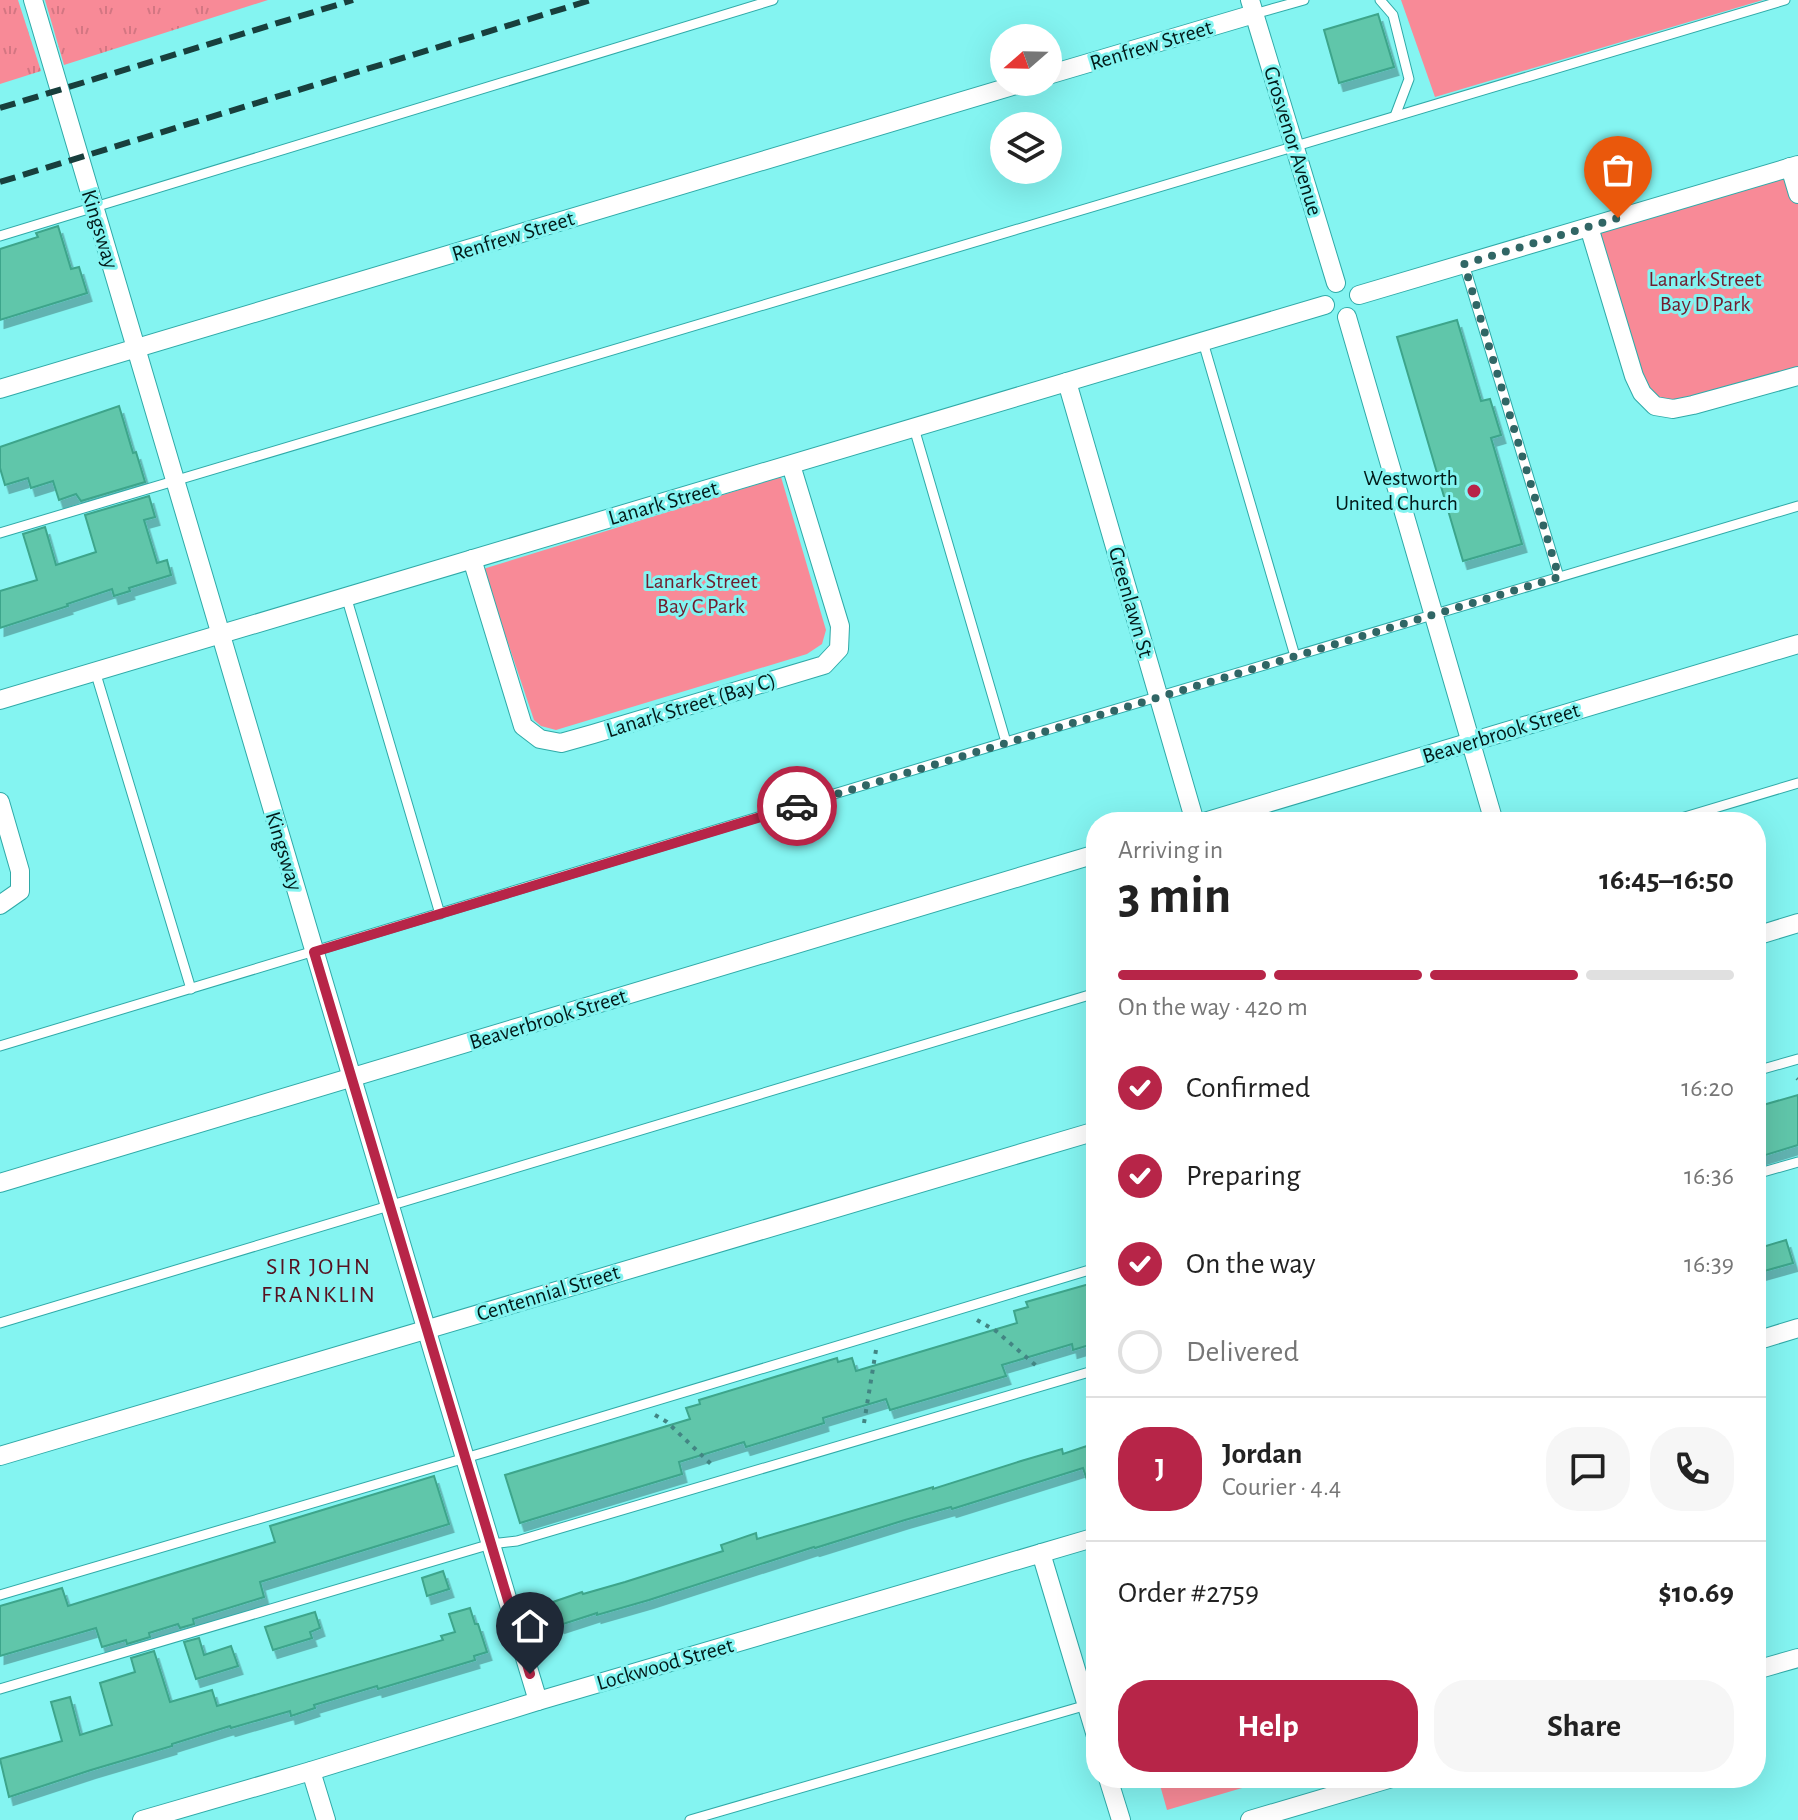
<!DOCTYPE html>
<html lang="en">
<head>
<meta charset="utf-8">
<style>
  :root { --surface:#fff; --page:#f6f6f6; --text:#222; --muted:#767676; --line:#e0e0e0; --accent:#b72548 }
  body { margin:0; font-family:"Alegreya Sans",sans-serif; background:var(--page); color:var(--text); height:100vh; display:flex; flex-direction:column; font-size:30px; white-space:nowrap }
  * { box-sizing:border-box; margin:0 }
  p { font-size:26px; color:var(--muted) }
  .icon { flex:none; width:44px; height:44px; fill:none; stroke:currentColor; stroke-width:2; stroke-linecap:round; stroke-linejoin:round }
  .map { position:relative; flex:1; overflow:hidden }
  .side { position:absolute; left:1086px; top:812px; width:680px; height:976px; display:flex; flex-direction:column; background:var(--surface); border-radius:32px; box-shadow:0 8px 32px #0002 }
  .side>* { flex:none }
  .needle { width:52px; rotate:250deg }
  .buttons { position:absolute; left:990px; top:24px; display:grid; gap:16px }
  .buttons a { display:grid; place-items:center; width:72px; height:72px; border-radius:50%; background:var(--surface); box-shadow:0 8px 32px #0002; font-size:40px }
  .pin { position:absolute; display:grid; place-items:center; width:68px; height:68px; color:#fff; margin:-82px -34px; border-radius:50% 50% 50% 0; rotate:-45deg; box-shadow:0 0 8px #0007 }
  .pin .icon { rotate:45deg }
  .courier { position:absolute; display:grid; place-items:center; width:80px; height:80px; margin:-40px; border:6px solid #b72548; border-radius:50%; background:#fff; color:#222; box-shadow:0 2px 10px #0007 }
  .head em { font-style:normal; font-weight:600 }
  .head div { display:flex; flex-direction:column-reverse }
  .head { display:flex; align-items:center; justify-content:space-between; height:136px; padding:0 32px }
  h1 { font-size:52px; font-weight:600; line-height:60px }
  .bar { display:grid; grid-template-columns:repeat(4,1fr); gap:12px 8px; align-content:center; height:96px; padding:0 32px }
  .bar i { height:10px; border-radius:6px; background:var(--line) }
  .bar .current { background:var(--accent) }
  .bar p { grid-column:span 4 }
  .line { display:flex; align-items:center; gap:20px; padding:0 32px; border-top:2px solid var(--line) }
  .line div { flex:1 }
  .round { display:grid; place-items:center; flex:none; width:84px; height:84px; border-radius:32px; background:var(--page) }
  ol { padding:0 32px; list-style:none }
  li { display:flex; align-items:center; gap:24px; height:88px }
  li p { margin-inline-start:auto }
  li .icon { padding:8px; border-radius:50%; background:var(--accent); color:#fff; stroke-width:4 }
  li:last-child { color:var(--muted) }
  li i { width:44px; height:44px; border:4px solid var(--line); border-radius:50% }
  .button { display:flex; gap:16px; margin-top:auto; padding:16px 32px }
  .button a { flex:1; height:92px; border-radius:32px; background:var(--accent); color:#fff; font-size:32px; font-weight:600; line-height:92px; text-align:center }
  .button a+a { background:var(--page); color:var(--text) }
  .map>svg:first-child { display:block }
  .grass { fill:url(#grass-tufts) }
  .park { fill:#f88a97 }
  .building { fill:#61c6aa; stroke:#3da58b; stroke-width:2; filter:url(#shadow) }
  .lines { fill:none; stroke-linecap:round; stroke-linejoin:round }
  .service-casing { stroke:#2faaa8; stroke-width:11 }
  .minor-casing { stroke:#2faaa8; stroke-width:20 }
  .path { stroke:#428583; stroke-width:4; stroke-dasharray:4 6; stroke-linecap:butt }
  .service { stroke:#fff; stroke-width:9 }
  .minor { stroke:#fff; stroke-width:18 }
  .rail { stroke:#183f3d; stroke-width:6; stroke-dasharray:16 8; stroke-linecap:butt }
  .done { stroke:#306665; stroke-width:8; stroke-dasharray:0 14.4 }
  .route { stroke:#b72548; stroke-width:10 }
  .poi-dot { fill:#b72548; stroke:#84f4f1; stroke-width:3 }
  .labels { text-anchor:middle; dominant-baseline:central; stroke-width:6; stroke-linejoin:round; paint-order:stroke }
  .street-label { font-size:22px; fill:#021a19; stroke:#84f4f1 }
  .park-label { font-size:22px; fill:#701c2d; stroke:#84f4f1 }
  .poi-label { font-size:22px; fill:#021a19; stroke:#84f4f1; text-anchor:end }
  .neighbourhood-label { font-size:24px; letter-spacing:2px; fill:#571120; stroke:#84f4f1 }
</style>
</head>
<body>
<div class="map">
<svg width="1798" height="1820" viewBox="0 0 1798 1820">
  <defs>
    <pattern id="grass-tufts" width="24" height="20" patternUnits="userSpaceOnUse" patternTransform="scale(2)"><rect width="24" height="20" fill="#f88a97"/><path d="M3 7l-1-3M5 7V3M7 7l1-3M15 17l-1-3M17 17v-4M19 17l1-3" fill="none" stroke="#d37682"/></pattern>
    <filter id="shadow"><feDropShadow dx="4.5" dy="8" stdDeviation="0" flood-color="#0004"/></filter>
  </defs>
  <rect width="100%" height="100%" fill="#84f4f1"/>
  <g class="grass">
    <polygon points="0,0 18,0 41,71 0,84"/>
    <polygon points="45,0 268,0 64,65"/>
  </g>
  <g class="park">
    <polygon points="1401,0 1763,0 1435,97"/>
    <polygon points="1790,167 1798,194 1798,376 1673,409 1642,393 1589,227"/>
    <polygon points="781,477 826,630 822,644 807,654 556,730 541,726 534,720 483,569"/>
    <polygon points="1158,1778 1276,1778 1167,1810"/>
  </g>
  <g class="building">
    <polygon points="1378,14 1394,67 1339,83 1324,30"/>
    <polygon points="58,226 71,269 79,267 87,293 0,320 0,249 38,237 36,233"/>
    <polygon points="1457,320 1481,401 1490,399 1501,435 1491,438 1522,544 1463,561 1397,337"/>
    <polygon points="119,406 133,453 136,452 145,482 81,501 76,494 59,500 53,481 31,488 28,478 5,485 0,468 0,447"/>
    <polygon points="149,496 155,517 144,520 157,563 167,560 171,575 129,588 130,591 114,596 112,589 67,604 68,606 0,628 0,591 37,580 23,534 45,527 56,565 96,552 85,515"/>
    <polygon points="1798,1095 1798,1145 1756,1158 1756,1107"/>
    <polygon points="1786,1240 1793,1263 1761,1272 1756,1256 1756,1249"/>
    <polygon points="1096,1282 1096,1343 1073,1350 1072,1344 1002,1365 1006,1376 890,1410 886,1399 823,1418 824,1423 746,1447 744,1442 679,1462 682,1474 520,1523 505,1475 690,1419 686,1408 700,1404 699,1400 837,1358 838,1362 852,1358 856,1371 1017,1323 1014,1311 1028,1307 1026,1302"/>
    <polygon points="1096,1443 1096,1498 1093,1498 1083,1468 952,1509 951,1507 905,1520 815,1548 814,1547 649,1600 597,1615 597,1613 560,1625 553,1602 582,1592 583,1594 625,1582 723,1551 721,1545 756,1533 757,1539 933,1487 933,1489 1021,1461 1062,1449 1063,1454"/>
    <polygon points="434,1476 449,1524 260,1582 264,1597 193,1619 194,1624 180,1628 178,1624 149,1633 150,1637 127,1644 126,1640 102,1647 96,1628 0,1656 0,1606 62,1588 68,1606 275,1542 270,1526"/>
    <polygon points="443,1571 449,1589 427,1596 422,1578"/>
    <polygon points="470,1608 475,1624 478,1624 487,1652 474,1656 475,1660 378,1689 377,1686 314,1705 315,1708 291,1716 290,1711 231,1728 230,1726 172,1744 172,1746 91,1770 9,1797 0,1759 62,1741 51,1702 70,1697 80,1735 112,1725 100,1683 135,1672 131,1658 154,1651 170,1702 212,1690 217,1706 443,1640 441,1636 455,1632 449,1614"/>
    <polygon points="315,1612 320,1628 310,1632 312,1638 273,1650 265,1627"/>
    <polygon points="199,1638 204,1655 231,1646 238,1666 196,1679 184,1642"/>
  </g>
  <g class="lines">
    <g class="service-casing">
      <g id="service">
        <polyline points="1380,0 1393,15 1409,79 1395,116"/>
        <polyline points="1254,14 1304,0"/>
        <polyline points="0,236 773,0"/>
        <polyline points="1464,264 1559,577"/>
        <polyline points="1203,342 1295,656"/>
        <polyline points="0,533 1785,0"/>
        <polyline points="346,596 440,914"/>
        <polyline points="95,671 191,989"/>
        <polyline points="1006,742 1798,506"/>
        <polyline points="1668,822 1798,783"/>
        <polyline points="0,1046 1006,742 914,428"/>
        <polyline points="1756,1071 1798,1059"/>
        <polyline points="1756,1174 1798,1162"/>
        <polyline points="0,1323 1096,993"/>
        <polyline points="0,1595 489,1451 1096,1268"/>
        <polyline points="0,1689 491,1544 517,1541 1096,1370"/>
        <polyline points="690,1820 1087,1705"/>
      </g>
    </g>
    <g class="minor-casing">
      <g id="minor">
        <polyline points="33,0 434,1355 538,1701"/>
        <polyline points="1250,0 1336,283"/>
        <polyline points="1048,75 1254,14"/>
        <polyline points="1790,167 1798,194"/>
        <polyline points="1589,227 1634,376 1642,393 1655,406 1673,409 1693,405 1798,376"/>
        <polyline points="1359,295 1798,165"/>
        <polyline points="1347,317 1494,822"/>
        <polyline points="1067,382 1195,822"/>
        <polyline points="0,389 1026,82"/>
        <polyline points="472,559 523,726 540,739 561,743 593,734 824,665 839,649 840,626 791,465"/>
        <polyline points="0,700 1325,305"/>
        <polyline points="0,802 20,871 20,891 0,905"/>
        <polyline points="1204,822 1798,644"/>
        <polyline points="1756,936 1798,923"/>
        <polyline points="0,1183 1096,854"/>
        <polyline points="1756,1341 1798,1328"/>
        <polyline points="0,1456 1096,1131"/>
        <polyline points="1041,1553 1096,1736"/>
        <polyline points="1756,1670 1798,1658"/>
        <polyline points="311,1771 326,1820"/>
        <polyline points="1108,1778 1121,1820"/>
        <polyline points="142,1820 311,1771 538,1701 1096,1537"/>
        <polyline points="1250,1820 1392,1778"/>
      </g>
    </g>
    <g class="path">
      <polyline points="1797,1078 1798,1079"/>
      <polyline points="977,1320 996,1331 1040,1369"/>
      <polyline points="655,1415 667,1422 713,1466"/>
      <polyline points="864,1423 876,1350"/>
    </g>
    <use href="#service" class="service"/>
    <use href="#minor" class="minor"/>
    <g class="rail">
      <polyline points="0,108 353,0"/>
      <polyline points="0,182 591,0"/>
    </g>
  </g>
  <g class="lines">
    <polyline class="done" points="797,806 1559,577 1464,264 1618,218"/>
    <polyline class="route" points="530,1674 314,952 797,806"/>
  </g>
  <circle class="poi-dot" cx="1474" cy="491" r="8"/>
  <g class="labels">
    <g class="street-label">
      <text transform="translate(1151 45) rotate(-17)">Renfrew Street</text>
      <text transform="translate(1293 141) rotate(73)">Grosvenor Avenue</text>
      <text transform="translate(100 229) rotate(73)">Kingsway</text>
      <text transform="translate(513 236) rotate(-17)">Renfrew Street</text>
      <text transform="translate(663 503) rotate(-16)">Lanark Street</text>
      <text transform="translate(1131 602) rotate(74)">Greenlawn St</text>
      <text transform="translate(691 705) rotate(-17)">Lanark Street (Bay C)</text>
      <text transform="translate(1501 733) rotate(-17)">Beaverbrook Street</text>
      <text transform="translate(284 851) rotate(73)">Kingsway</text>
      <text transform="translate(548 1019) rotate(-17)">Beaverbrook Street</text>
      <text transform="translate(548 1293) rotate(-17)">Centennial Street</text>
      <text transform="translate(665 1664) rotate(-16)">Lockwood Street</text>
    </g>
    <g class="park-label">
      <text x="1705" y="279">Lanark Street<tspan x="1705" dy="25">Bay D Park</tspan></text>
      <text x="701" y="581">Lanark Street<tspan x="701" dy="25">Bay C Park</tspan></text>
    </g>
    <g class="poi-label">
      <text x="1458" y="478">Westworth<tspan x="1458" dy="25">United Church</tspan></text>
    </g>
    <g class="neighbourhood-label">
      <text x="319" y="1267">SIR JOHN<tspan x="319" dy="28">FRANKLIN</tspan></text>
    </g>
  </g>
</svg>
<div class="buttons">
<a><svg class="needle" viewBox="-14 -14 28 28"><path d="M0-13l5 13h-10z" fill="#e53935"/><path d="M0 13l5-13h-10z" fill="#767676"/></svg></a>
<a><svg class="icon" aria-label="layers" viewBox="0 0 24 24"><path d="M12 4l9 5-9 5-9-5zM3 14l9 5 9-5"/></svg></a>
</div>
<div class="pin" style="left:1618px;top:218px;background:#ea580c"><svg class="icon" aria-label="bag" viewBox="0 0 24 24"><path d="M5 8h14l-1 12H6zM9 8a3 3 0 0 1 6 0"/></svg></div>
<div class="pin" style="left:530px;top:1674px;background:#1f2937"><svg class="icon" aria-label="home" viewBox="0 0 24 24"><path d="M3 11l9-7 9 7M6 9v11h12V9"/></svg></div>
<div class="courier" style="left:797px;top:806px"><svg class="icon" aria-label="car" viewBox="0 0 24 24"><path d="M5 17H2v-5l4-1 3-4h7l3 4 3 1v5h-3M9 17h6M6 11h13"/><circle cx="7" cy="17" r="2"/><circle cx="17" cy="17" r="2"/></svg></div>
<section class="side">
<div class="head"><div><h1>3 min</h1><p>Arriving in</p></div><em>16:45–16:50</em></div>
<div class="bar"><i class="current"></i><i class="current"></i><i class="current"></i><i></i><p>On the way · 420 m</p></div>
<ol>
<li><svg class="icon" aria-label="check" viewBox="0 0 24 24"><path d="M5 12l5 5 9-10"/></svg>Confirmed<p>16:20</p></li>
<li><svg class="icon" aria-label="check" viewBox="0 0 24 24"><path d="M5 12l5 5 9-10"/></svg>Preparing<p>16:36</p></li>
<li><svg class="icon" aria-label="check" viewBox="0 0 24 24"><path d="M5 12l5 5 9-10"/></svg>On the way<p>16:39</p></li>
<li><i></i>Delivered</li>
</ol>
<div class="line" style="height:144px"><b class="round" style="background:var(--accent);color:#fff">J</b><div><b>Jordan</b><p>Courier · 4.4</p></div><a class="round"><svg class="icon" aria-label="chat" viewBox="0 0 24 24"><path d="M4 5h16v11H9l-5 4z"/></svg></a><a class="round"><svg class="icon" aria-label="phone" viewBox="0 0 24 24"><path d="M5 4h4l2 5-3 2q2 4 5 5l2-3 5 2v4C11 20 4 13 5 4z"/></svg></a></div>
<div class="line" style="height:104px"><div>Order #2759</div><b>$10.69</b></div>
<div class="button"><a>Help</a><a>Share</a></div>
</section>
</div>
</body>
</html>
